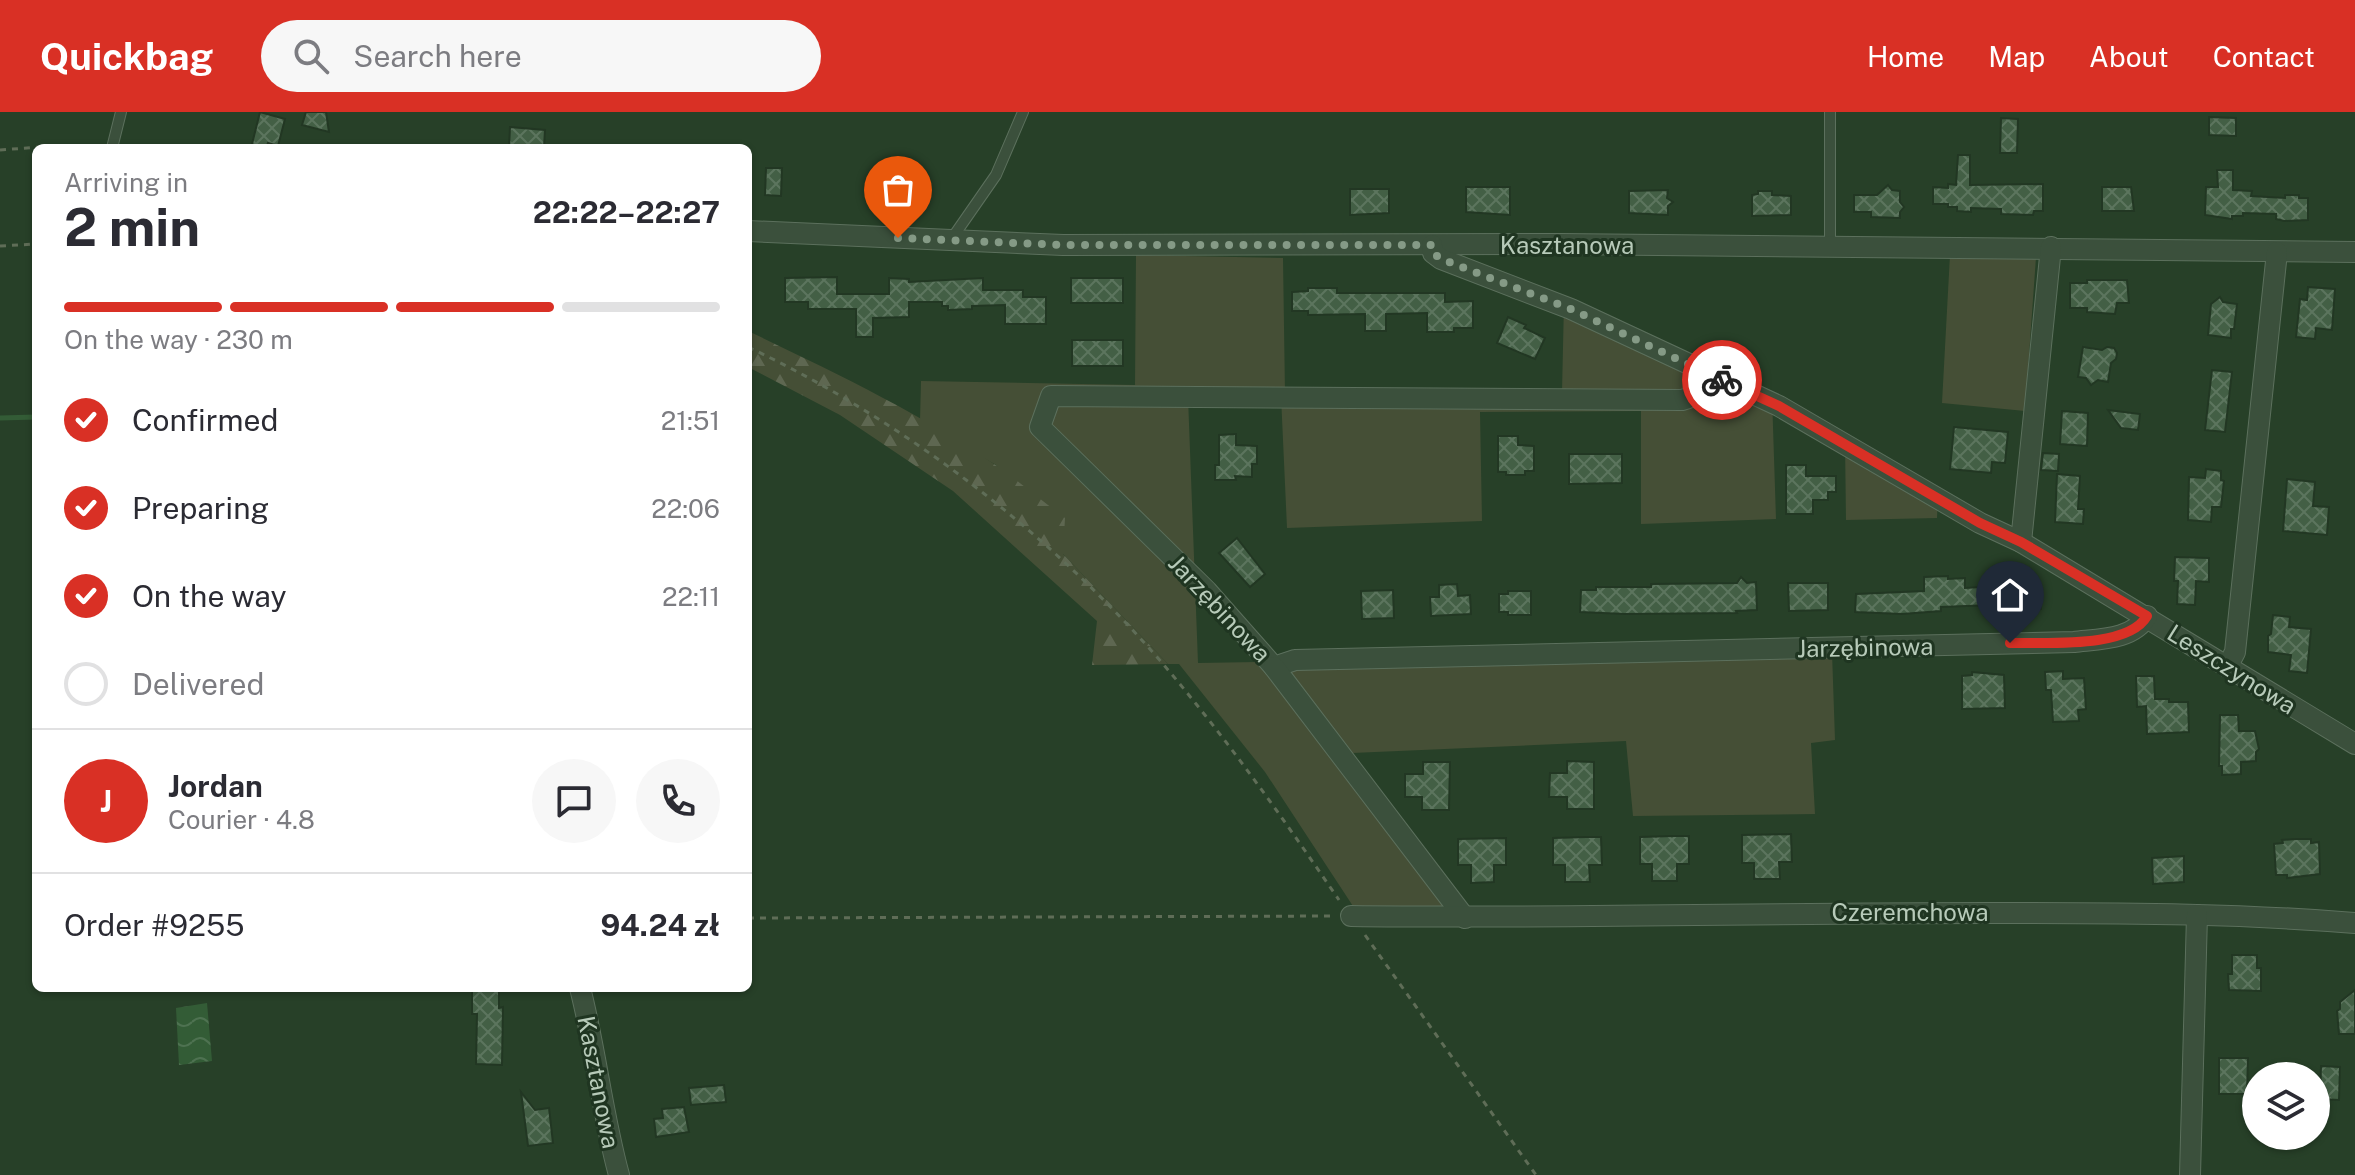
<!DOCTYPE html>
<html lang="en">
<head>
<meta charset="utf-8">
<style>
  :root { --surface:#fff; --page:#f7f7f7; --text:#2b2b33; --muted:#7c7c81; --line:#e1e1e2; --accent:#d93025 }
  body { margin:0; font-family:"Public Sans",sans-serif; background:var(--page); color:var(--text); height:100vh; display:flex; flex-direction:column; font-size:30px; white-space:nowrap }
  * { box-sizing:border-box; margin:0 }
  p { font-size:26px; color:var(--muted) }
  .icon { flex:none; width:44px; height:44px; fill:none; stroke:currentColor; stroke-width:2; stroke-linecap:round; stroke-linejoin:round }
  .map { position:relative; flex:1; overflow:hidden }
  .side { position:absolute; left:32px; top:32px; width:720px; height:848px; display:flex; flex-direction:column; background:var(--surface); border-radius:12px; box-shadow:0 2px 6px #0004 }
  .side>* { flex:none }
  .buttons { position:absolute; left:2242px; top:950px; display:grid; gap:16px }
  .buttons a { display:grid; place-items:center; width:88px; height:88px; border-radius:50%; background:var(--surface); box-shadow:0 2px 6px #0004; font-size:40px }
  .pin { position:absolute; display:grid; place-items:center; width:68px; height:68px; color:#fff; margin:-82px -34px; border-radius:50% 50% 50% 0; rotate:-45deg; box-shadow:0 0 8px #0007 }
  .pin .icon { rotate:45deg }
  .courier { position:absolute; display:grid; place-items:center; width:80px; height:80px; margin:-40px; border:6px solid #d93025; border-radius:50%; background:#fff; color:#222; box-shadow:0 2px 10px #0007 }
  .summary em { font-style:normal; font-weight:700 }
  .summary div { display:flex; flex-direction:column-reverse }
  .summary { display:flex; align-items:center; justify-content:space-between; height:136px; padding:0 32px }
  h1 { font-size:52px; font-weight:700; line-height:60px }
  .bar { display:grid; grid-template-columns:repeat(4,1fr); gap:12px 8px; align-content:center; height:96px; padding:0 32px }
  .bar i { height:10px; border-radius:6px; background:var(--line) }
  .bar .selected { background:var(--accent) }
  .bar p { grid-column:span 4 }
  .line { display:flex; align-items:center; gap:20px; padding:0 32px; border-top:2px solid var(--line) }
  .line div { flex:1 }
  .round { display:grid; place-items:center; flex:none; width:84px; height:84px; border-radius:42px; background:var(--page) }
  ol { padding:0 32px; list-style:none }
  li { display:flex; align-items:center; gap:24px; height:88px }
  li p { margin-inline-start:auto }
  li .icon { padding:8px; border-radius:50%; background:var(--accent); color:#fff; stroke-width:4 }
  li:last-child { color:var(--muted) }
  li i { width:44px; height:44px; border:4px solid var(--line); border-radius:50% }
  header { display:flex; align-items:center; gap:48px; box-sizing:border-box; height:112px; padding:0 40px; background:var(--accent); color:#fff }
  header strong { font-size:38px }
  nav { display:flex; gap:44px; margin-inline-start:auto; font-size:28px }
  .search { width:560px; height:72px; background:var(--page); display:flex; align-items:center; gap:20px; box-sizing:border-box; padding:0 28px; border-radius:44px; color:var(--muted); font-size:30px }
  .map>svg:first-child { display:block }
  .green { fill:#454f36 }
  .forest { fill:url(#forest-firs) }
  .water { fill:url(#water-waves) }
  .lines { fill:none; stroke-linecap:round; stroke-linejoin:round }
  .stream { stroke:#335c36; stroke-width:5 }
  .building { fill:url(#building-cross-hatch); stroke:#223723; stroke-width:2 }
  .service-casing { stroke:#5c705d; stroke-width:12 }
  .minor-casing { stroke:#5c705d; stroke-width:22 }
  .path { stroke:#5f6d57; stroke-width:3; stroke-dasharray:6 6; stroke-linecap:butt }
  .service { stroke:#3b503c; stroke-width:10 }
  .minor { stroke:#3b503c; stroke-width:20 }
  .done { stroke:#859a86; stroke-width:8; stroke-dasharray:0 14.4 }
  .route { stroke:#d93025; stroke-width:10 }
  .labels { text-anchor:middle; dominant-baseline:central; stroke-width:6; stroke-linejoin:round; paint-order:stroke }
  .street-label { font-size:24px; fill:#b7cab9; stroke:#1f3521 }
</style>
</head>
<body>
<header>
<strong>Quickbag</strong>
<div class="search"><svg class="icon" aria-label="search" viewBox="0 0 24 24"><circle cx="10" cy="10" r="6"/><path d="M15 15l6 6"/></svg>Search here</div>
<nav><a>Home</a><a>Map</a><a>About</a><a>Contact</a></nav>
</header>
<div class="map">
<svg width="2355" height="1063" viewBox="0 0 2355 1063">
  <defs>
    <pattern id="forest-firs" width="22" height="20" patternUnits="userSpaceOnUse" patternTransform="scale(2)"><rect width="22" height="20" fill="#454f36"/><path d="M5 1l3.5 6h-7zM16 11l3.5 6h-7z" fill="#5e6751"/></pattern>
    <pattern id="water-waves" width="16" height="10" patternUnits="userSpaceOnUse" patternTransform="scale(2)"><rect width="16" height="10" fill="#335c36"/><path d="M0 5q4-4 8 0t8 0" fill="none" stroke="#4e7251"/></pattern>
    <pattern id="building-cross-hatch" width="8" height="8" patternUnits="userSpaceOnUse" patternTransform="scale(2)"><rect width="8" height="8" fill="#435f45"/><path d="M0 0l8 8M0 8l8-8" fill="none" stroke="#5c755e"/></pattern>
  </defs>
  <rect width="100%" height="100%" fill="#274028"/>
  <g class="green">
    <polygon points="1136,143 1283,146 1285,282 1562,280 1564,190 1772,284 1776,407 1641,412 1641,299 1480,300 1482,409 1287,416 1281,284 1188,285 1198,551 1832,540 1835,628 1811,631 1815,702 1633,704 1626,629 1329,642 1456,811 1366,814 1265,660 1179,552 1168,552 1063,442 996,353 920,309 921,269 1135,273"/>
    <polygon points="1950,143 2036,145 2025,299 1942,291"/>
    <polygon points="1845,329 1938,382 1937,406 1846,408"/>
  </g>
  <path class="forest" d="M 748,219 C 832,259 920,301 997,354 C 1020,370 1042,389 1065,406 L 1063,442 L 1168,552 L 1092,553 L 1097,509 L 953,379 L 840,303 L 748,255 Z"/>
  <polygon class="water" points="207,891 212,949 179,953 176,896"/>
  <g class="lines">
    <polyline class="stream" points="0,306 36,305"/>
  </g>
  <g class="building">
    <polygon points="260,0 285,7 278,34 268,31 266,36 251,36"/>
    <polygon points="306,0 326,0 329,20 302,13"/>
    <polygon points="2209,5 2236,6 2236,24 2209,23"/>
    <polygon points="2001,6 2018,7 2017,41 2000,41"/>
    <polygon points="510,15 545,18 544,36 509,36"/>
    <polygon points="1958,43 1970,43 1970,73 2043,72 2043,99 2034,99 2033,103 2001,102 2001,97 1971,96 1971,100 1957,99 1957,95 1948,95 1948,92 1933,92 1933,75 1948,76 1948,72 1956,73"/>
    <polygon points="766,56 782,56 781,84 765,83"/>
    <polygon points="2217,58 2233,58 2233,78 2252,79 2251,84 2285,86 2285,83 2299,83 2299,86 2308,86 2308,108 2284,109 2276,107 2276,102 2243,101 2243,104 2232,104 2232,107 2205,103 2206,75 2218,75"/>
    <polygon points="1888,73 1892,78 1900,79 1900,90 1904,95 1900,100 1900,106 1871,105 1871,100 1854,100 1854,83 1877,83"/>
    <polygon points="1466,75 1510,75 1510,103 1466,100"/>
    <polygon points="2102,75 2131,75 2134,99 2102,99"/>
    <polygon points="1350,77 1389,77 1389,101 1350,103"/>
    <polygon points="1668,78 1667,86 1673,90 1668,94 1668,103 1629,101 1629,79"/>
    <polygon points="1758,79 1772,79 1772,83 1791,84 1791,103 1752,104 1752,83 1758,82"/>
    <polygon points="837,165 837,182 889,182 889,166 909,167 909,170 983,166 983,178 1023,178 1023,185 1046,185 1046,212 1005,212 1005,193 972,194 972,197 948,198 948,194 942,194 942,190 909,190 909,205 873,206 873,225 856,225 856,197 808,197 808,190 785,190 785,166"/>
    <rect x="1071" y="166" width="52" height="25"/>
    <polygon points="2087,168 2127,168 2129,191 2117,191 2115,202 2087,200 2087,196 2070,196 2070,171 2087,171"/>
    <polygon points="2308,175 2335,177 2332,218 2316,216 2315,227 2296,225 2300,187 2307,188"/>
    <polygon points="1308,176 1337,176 1337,181 1445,181 1445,190 1473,189 1473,216 1454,216 1454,220 1427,220 1427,201 1386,202 1386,219 1365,219 1365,202 1308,203 1308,199 1292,199 1292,180 1308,179"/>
    <polygon points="2220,185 2223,190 2237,192 2234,217 2231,217 2231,226 2208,223 2211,192"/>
    <polygon points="1508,205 1526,213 1524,216 1545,226 1535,247 1497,231"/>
    <rect x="1072" y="228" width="51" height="26"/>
    <polygon points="2083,235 2102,238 2107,235 2114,236 2117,241 2116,247 2111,251 2108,270 2098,268 2091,273 2086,266 2078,265"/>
    <polygon points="2212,258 2232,260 2225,320 2205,318"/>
    <polygon points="2108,298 2140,302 2138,318 2121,316"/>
    <polygon points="2062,299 2088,301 2087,334 2060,332"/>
    <polygon points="1954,315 2008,320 2005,351 1992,350 1991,361 1950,357"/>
    <polygon points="1236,322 1236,333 1257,334 1257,352 1252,352 1252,365 1235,364 1236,368 1215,368 1215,353 1219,353 1219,323"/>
    <polygon points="1498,324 1518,324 1518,333 1534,334 1534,359 1525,359 1525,363 1506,363 1506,360 1498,360"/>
    <polygon points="2043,341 2059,342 2058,359 2041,358"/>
    <polygon points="1569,342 1622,342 1622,371 1569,372"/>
    <polygon points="1786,353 1806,353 1806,364 1836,364 1836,380 1828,380 1828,388 1813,388 1813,402 1786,402"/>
    <polygon points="2206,357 2221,359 2221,368 2224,369 2221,395 2212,395 2211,410 2188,408 2189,365 2205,366"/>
    <polygon points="2057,362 2080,364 2078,397 2084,397 2083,412 2055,410"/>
    <polygon points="2287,367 2315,370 2313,394 2329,395 2327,423 2283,419"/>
    <polygon points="1237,426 1265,462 1250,475 1219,441"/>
    <polygon points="2175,445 2209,446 2209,470 2196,469 2195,493 2177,492 2178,469 2174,469"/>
    <polygon points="1948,464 1948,467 1965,466 1965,476 2030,472 2031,479 2041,479 2041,497 1992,499 1992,493 1941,495 1941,499 1902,502 1855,500 1856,482 1924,479 1924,465"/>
    <polygon points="1741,465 1747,471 1756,470 1757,498 1736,499 1737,501 1625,502 1580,500 1581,478 1596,478 1596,475 1651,475 1651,472 1737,471"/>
    <polygon points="1788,471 1828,471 1828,498 1789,499"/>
    <polygon points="1457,472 1458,484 1470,483 1471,502 1431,504 1430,485 1439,485 1439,473"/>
    <polygon points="1393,478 1394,506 1362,507 1361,479"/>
    <polygon points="1508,479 1531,479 1531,503 1508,503 1508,500 1499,500 1499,482 1508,482"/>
    <polygon points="2273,503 2290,505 2289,515 2311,517 2307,561 2289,559 2291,543 2268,540 2268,524 2271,522"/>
    <polygon points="2063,559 2063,567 2084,566 2086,597 2078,598 2079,609 2053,610 2051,578 2046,578 2045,560"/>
    <polygon points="1972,560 2004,563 2005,596 1962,597 1962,564 1972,563"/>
    <polygon points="2136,564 2154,564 2155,587 2169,587 2169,590 2188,590 2189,620 2147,622 2146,594 2137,595"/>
    <polygon points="2220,603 2238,603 2239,619 2255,619 2259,637 2256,640 2256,649 2241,650 2241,662 2222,663 2222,654 2219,654"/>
    <polygon points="1567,649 1594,650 1594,697 1567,697 1567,685 1549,685 1550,661 1567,661"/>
    <polygon points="1423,650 1450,650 1449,698 1422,698 1422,685 1405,685 1405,662 1423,662"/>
    <polygon points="1791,722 1792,750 1779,750 1780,767 1754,767 1754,751 1742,751 1742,723"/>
    <polygon points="1673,724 1689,724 1689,752 1677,752 1677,769 1652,769 1652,752 1640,752 1640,725"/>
    <polygon points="1586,725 1601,725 1602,753 1589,753 1590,770 1565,770 1565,753 1553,753 1553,726"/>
    <polygon points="1506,726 1506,753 1494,753 1494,770 1471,771 1471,753 1458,753 1458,727"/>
    <polygon points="2296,727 2311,727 2311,731 2319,730 2320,762 2287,766 2287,763 2276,763 2274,732 2283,731 2282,728"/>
    <polygon points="2184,744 2184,770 2153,772 2152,746"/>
    <polygon points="2232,843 2257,843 2257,856 2261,856 2261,879 2229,878 2228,862 2232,862"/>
    <polygon points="472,876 499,876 499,896 503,895 502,953 476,952 477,902 472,902"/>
    <polygon points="2355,878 2355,922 2339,922 2337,899 2340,897 2340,890"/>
    <polygon points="2219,946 2248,946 2247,982 2219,982"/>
    <polygon points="2321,954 2340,955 2339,988 2320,987"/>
    <polygon points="724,973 726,990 691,993 689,976"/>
    <polygon points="521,980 535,998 549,996 553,1031 528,1034"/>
    <polygon points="684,995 689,1020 656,1025 654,1007 663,1006 662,997"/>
  </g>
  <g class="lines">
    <g class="service-casing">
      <g id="service">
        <polyline points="112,36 121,0"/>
        <polyline points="954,129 955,122 996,63 1023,0"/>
        <polyline points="1830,134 1830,0"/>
      </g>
    </g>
    <g class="minor-casing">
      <g id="minor">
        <polyline points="748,119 1063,133 1560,132 2355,140"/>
        <polyline points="1432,133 1433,141 1441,147 1571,197 1779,294 1980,411 2021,430 2355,632"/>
        <path d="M 1713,264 C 1706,278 1697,284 1682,288 L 1051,284 L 1040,315 L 1207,479 L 1274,555 L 1295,548 L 2074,530 C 2099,527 2133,528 2147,504"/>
        <polyline points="2021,430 2051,135"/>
        <polyline points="1274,555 1465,806"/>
        <polyline points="2227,555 2235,540 2277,140"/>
        <path d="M 1351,804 C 1574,807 1798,800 2022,801 C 2133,801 2244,802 2355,811"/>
        <path d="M 580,876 C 596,938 602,1001 619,1063"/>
        <polyline points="2190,1063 2197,803"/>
      </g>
    </g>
    <g class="path">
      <polyline points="0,38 54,34 92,36"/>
      <polyline points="0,134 36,132"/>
      <path d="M 748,235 C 915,314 1072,438 1188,582 C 1242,648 1291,718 1339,788"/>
      <polyline points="748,806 1332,804"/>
      <polyline points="1365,823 1536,1063"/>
    </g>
    <use href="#service" class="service"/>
    <use href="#minor" class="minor"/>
  </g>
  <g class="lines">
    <polyline class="done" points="898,126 1063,133 1432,133 1433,141 1441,147 1571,197 1722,268"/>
    <path class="route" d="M 1722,268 L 1779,294 L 1980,411 L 2021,430 L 2147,504 C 2128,537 2046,530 2010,531"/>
  </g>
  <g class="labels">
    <g class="street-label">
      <text x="1567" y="133">Kasztanowa</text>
      <text transform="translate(1220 496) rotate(47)">Jarzębinowa</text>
      <text transform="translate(1865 535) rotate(-1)">Jarzębinowa</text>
      <text transform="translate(2232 557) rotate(32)">Leszczynowa</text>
      <text x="1910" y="800">Czeremchowa</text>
      <text transform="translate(599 970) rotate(79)">Kasztanowa</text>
    </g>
  </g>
</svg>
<div class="buttons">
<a><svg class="icon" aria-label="layers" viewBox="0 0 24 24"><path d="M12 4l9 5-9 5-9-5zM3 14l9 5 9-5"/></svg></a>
</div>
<div class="pin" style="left:898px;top:126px;background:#ea580c"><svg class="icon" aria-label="bag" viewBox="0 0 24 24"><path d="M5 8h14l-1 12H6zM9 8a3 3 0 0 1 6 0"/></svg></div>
<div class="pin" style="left:2010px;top:531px;background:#1f2937"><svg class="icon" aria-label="home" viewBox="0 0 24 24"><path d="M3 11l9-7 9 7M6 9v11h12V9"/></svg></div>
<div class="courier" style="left:1722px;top:268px"><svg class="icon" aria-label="bike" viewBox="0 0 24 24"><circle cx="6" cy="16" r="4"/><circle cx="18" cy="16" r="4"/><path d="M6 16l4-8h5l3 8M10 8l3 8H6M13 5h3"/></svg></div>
<section class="side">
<div class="summary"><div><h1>2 min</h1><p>Arriving in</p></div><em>22:22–22:27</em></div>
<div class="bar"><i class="selected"></i><i class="selected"></i><i class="selected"></i><i></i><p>On the way · 230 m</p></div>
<ol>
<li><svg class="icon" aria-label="check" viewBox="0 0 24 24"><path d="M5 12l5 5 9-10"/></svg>Confirmed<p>21:51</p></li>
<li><svg class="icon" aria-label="check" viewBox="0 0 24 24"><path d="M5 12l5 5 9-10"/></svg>Preparing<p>22:06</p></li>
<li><svg class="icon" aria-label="check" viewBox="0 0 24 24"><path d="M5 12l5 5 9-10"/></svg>On the way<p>22:11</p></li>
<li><i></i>Delivered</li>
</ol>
<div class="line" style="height:144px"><b class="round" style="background:var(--accent);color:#fff">J</b><div><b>Jordan</b><p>Courier · 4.8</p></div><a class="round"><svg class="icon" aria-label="chat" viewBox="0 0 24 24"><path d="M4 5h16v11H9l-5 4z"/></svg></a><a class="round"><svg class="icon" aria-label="phone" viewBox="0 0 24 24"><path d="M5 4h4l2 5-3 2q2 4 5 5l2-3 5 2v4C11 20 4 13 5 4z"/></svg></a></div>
<div class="line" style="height:104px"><div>Order #9255</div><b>94.24 zł</b></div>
</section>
</div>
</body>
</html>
